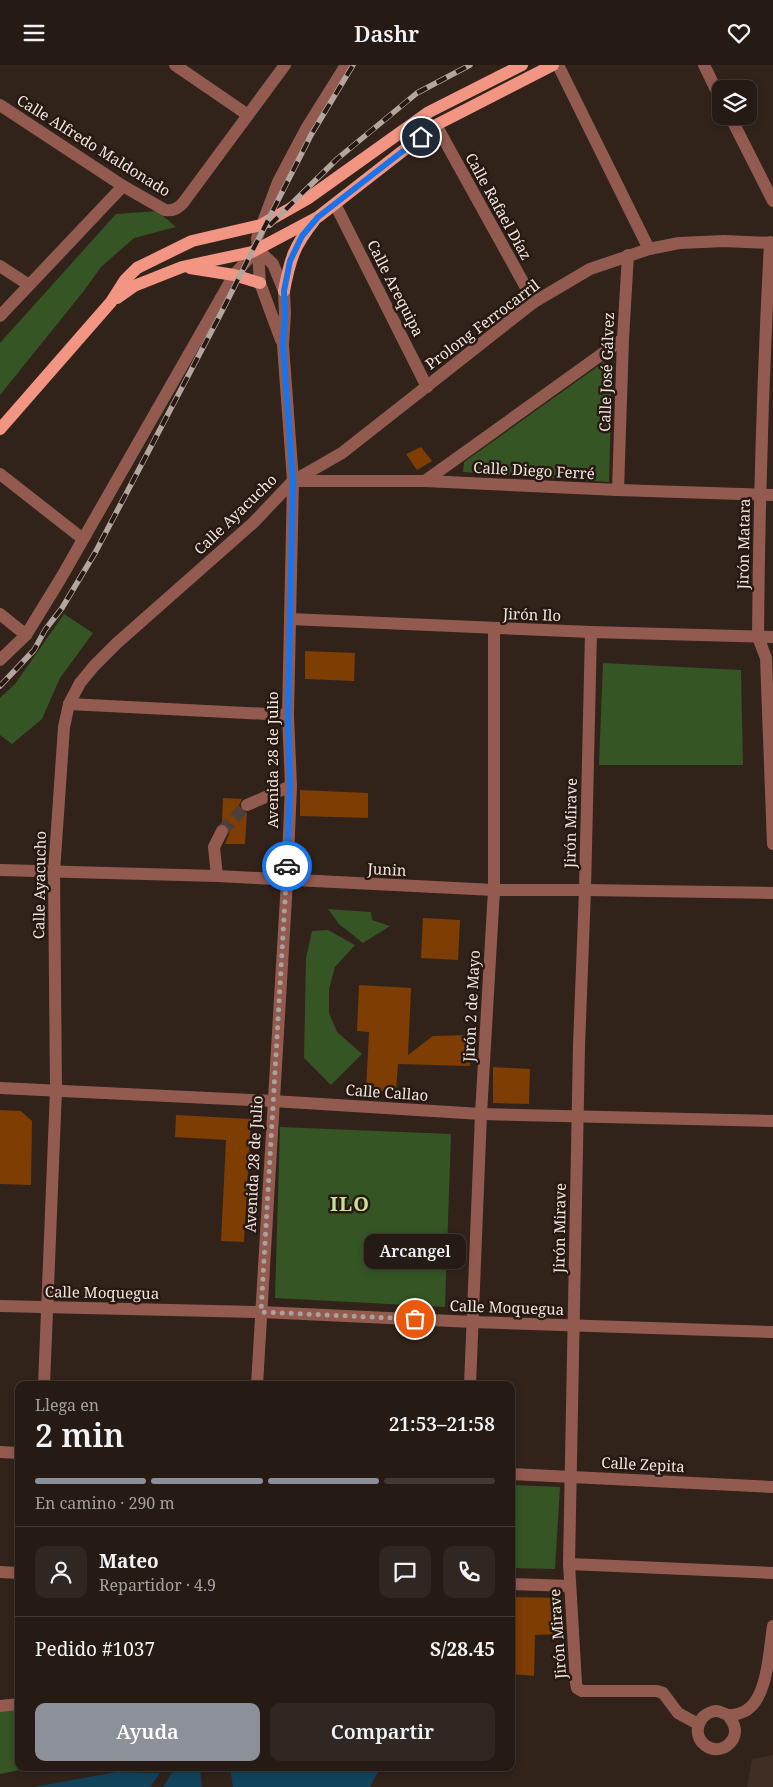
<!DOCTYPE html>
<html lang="es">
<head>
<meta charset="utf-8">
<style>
  :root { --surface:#251a14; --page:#312722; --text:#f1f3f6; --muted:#a3a1a0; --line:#423834; --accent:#8c9099 }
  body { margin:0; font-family:"Noto Serif",serif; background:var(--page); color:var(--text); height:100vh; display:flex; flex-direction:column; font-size:19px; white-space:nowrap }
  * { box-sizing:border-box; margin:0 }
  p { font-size:16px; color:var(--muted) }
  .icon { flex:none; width:28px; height:28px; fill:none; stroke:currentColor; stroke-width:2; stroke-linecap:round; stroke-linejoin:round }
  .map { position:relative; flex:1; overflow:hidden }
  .side { position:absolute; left:15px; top:1316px; width:500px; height:390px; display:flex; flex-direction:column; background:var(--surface); border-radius:10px; box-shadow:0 2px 8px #0003,0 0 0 1px var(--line) }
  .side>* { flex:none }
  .fabs { position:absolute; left:712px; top:15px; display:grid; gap:10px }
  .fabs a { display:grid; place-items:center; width:45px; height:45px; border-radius:10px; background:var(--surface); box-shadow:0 2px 8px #0003,0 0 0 1px var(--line); font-size:25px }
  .pin { position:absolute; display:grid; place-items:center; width:42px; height:42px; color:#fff; margin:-21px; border:2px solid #fff; border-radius:50%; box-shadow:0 1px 5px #0007 }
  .courier { position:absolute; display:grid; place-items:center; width:50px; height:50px; margin:-25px; border:4px solid #1a73e8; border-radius:50%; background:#fff; color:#222; box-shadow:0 1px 6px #0007 }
  .bubble { position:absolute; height:35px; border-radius:10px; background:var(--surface); box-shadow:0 2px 8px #0003,0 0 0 1px var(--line); font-size:16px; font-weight:600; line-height:35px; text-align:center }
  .summary em { font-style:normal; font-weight:600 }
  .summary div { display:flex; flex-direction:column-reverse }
  .summary { display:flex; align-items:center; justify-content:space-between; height:85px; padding:0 20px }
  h1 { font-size:32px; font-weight:600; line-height:38px }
  .bar { display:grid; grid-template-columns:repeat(4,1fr); gap:8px 5px; align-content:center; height:60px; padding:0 20px }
  .bar i { height:6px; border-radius:4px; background:var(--line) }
  .bar .active { background:var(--accent) }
  .bar p { grid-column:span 4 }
  .line { display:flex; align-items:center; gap:12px; padding:0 20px; border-top:1px solid var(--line) }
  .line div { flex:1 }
  .round { display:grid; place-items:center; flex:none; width:52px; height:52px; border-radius:10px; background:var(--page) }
  .action { display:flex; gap:10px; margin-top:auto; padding:10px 20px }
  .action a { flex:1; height:58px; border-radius:10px; background:var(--accent); color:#fff; font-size:20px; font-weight:600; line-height:58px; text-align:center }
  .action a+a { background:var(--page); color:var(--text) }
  header { display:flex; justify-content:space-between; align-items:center; height:65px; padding:0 20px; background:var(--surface); font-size:22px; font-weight:600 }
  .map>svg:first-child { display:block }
  .industrial { fill:#3e2e24 }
  .green { fill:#355525 }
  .water { fill:#11435b }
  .building { fill:#7e3d02 }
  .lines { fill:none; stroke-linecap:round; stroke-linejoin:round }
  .minor-tunnel { stroke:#4e4038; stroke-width:12; stroke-dasharray:12 6; stroke-linecap:butt }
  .minor { stroke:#935b50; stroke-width:12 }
  .major { stroke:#f29683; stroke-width:12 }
  .rail-casing { stroke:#b2a69f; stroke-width:5.5 }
  .rail { stroke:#271911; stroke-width:4; stroke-dasharray:11; stroke-linecap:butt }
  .done { stroke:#aca19a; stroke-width:5; stroke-dasharray:0 9 }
  .route { stroke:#1a73e8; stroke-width:6 }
  .labels { text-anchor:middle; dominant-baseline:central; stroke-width:5; stroke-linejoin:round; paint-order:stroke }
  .street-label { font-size:15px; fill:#efe5df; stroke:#271911 }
  .district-label { font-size:20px; font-weight:bold; letter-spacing:1px; fill:#c9e096; stroke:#271911 }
</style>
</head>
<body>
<header><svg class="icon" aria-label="menu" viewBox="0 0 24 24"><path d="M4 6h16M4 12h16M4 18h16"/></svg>Dashr<svg class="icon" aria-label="heart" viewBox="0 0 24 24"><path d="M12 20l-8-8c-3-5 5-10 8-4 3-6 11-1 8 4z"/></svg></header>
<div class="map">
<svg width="773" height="1722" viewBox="0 0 773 1722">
  <rect width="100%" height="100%" fill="#31231a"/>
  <polygon class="industrial" points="773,1690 773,1722 747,1722 752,1694"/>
  <g class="green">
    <polygon points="157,146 176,162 134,173 101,202 83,227 0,330 0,278 116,149"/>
    <polygon points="604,297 612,301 609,417 463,407 464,397"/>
    <polygon points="64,549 93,568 60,613 42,654 12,679 0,670 0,633 15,619"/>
    <polygon points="603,598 741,605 743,700 599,700"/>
    <polygon points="328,844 371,847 372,855 390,861 363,878 339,859"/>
    <polygon points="328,865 355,880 335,902 329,924 329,948 337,967 362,989 331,1020 304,993 306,893 312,866"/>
    <polygon points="280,1062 451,1069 445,1242 275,1233"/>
    <polygon points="511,1420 560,1422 555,1504 511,1503"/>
    <polygon points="19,1643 19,1702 30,1703 0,1709 0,1647"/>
  </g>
  <g class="water">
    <polygon points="183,1702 200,1703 202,1722 163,1722 174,1704"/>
    <polygon points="376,1702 380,1703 370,1722 233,1722 230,1703"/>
    <polygon points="116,1707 160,1708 150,1722 34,1722"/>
  </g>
  <g class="building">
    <polygon points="421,382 432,396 417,405 406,389"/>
    <polygon points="305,586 355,588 354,616 305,614"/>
    <polygon points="300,725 368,728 368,753 300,751"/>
    <polygon points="223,733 242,734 239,740 242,746 247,748 245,779 225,779 230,766 228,761 222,758"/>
    <polygon points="423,853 460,855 458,895 421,893"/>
    <polygon points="359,920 411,923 408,990 433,971 469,970 470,1001 398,999 396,1027 366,1026 369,967 357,966"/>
    <polygon points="493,1002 530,1004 529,1039 493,1038"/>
    <polygon points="0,1045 21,1046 32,1056 31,1120 0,1119"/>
    <polygon points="176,1050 251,1054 244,1177 221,1176 226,1075 175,1072"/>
    <polygon points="511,1532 560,1533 560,1569 535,1570 534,1611 511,1609"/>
  </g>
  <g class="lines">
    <polyline class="minor-tunnel" points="222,766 247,740"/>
    <g class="minor">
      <polyline points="175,0 248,50"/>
      <polyline points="558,0 649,184"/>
      <polyline points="704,0 721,35"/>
      <path d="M 0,40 L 123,121 L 165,145 C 173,146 177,144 183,138 L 285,0"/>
      <polyline points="730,51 773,136"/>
      <polyline points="436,60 534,237"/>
      <polyline points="335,139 427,322"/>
      <path d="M 770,177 C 763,309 759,440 758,572 L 766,593 L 773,779"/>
      <polyline points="257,184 273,199 284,226 285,249 283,280 293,416 288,650 291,721 287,816 257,1320"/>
      <polyline points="0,201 29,220"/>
      <polyline points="0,251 123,121"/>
      <polyline points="281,275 260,218 257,173 278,117 306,64 346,0"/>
      <polyline points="0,409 83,474"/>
      <polyline points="295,416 425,416 618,425 773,430"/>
      <polyline points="425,416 623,274"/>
      <polyline points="618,425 623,274 628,190"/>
      <polyline points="0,549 26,570"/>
      <polyline points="290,554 591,567 773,572"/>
      <polyline points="591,567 585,825 579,981 569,1499 576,1618 577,1623 582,1626 657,1626 663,1628 678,1648 698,1659"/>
      <polyline points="0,595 26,570 61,513 234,210 257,184"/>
      <polyline points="69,639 288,650"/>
      <polyline points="247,740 291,721"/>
      <polyline points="0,805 217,811 494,825 585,825 773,828"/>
      <polyline points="217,811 214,782 222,766"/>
      <polyline points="0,1023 273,1036 481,1049 773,1056"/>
      <polyline points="0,1241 261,1247 473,1257 773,1267"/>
      <polyline points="44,1320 56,1025 54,807 64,662 69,639 80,618 94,601 117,578 253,458 293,416 342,388 534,237 590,204 649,184 679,178 724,176 773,178"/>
      <polyline points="470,1320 481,1049 494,825 494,564"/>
      <polyline points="0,1387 19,1388"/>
      <polyline points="511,1409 773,1422"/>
      <polyline points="569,1499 773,1508"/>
      <polyline points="0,1507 19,1508"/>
      <polyline points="511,1519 570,1521"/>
      <polyline points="0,1641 19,1639"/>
      <path d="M 728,1650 C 733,1657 738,1665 733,1674 C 718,1698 685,1675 703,1652 C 706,1649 712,1646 717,1646 C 720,1646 724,1649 728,1650 C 731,1650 739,1649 743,1647 C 768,1637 769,1585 773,1561"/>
    </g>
    <g class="major">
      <polyline points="190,203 234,210 260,218"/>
      <path d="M 284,226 C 290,194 294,181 314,156"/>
      <polyline points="117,233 134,221 182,202 252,187 318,152 436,60 553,0"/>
      <polyline points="0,364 111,237 125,215 137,203 192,176 261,160 307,134 429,47 522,0"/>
    </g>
    <g class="rail-casing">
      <g id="rail">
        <polyline points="270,160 337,94 417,28 470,0"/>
        <polyline points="0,621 34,585 45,565 62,543 95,488 219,252 311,70 353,0"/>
      </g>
    </g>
    <use href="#rail" class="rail"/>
  </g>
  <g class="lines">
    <polyline class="done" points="287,801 261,1247 415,1254"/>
    <polyline class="route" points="287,801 290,721 288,650 293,416 283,280 285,249 284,226 290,196 302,171 318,152 421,72"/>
  </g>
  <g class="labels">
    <g class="street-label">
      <text transform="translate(94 80) rotate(32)">Calle Alfredo Maldonado</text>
      <text transform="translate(499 141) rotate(61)">Calle Rafael Díaz</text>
      <text transform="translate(396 223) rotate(63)">Calle Arequipa</text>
      <text transform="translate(482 259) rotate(-37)">Prolong Ferrocarril</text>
      <text transform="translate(606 307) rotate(-88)">Calle José Gálvez</text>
      <text transform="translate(534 405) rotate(3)">Calle Diego Ferré</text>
      <text transform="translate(235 449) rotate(-44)">Calle Ayacucho</text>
      <text transform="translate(743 479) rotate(-89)">Jirón Matara</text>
      <text transform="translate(532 549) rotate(2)">Jirón Ilo</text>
      <text transform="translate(272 695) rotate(-90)">Avenida 28 de Julio</text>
      <text transform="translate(570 758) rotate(-89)">Jirón Mirave</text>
      <text transform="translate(387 804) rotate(3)">Junin</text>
      <text transform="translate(39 820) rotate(-89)">Calle Ayacucho</text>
      <text transform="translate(471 941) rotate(-87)">Jirón 2 de Mayo</text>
      <text transform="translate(387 1027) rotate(4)">Calle Callao</text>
      <text transform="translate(253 1099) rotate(-87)">Avenida 28 de Julio</text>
      <text transform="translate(559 1163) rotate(-89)">Jirón Mirave</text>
      <text transform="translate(102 1227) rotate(1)">Calle Moquegua</text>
      <text transform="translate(507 1242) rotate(2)">Calle Moquegua</text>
      <text transform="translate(643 1399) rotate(3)">Calle Zepita</text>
      <text transform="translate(557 1569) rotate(-94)">Jirón Mirave</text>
    </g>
    <g class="district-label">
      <text x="350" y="1138">ILO</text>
    </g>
  </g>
</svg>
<div class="fabs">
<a><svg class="icon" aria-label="layers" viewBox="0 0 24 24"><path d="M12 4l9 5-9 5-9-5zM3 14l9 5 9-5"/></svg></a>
</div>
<div class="pin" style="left:415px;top:1254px;background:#ea580c"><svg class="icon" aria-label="bag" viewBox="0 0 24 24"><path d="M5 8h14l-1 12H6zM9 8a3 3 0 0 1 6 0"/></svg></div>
<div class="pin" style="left:421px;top:72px;background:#1f2937"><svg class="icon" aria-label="home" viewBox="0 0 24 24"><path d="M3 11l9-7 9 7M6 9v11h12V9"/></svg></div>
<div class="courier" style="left:287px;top:801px"><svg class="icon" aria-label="car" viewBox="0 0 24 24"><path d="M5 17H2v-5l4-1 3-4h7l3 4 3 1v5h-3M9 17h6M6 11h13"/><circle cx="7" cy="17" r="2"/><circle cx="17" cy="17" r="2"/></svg></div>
<div class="bubble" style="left:364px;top:1169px;width:102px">Arcangel</div>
<section class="side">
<div class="summary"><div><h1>2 min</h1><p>Llega en</p></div><em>21:53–21:58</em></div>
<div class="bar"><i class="active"></i><i class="active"></i><i class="active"></i><i></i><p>En camino · 290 m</p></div>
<div class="line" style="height:90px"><a class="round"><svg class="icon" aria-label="person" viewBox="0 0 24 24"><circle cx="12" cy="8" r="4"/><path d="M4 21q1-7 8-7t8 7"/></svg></a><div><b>Mateo</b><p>Repartidor · 4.9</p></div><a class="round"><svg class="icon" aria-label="chat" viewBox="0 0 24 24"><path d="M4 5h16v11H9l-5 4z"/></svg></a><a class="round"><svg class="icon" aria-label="phone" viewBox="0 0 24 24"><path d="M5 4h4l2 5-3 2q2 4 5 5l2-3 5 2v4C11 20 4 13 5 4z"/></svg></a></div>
<div class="line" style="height:65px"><div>Pedido #1037</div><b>S/28.45</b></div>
<div class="action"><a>Ayuda</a><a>Compartir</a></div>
</section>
</div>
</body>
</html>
